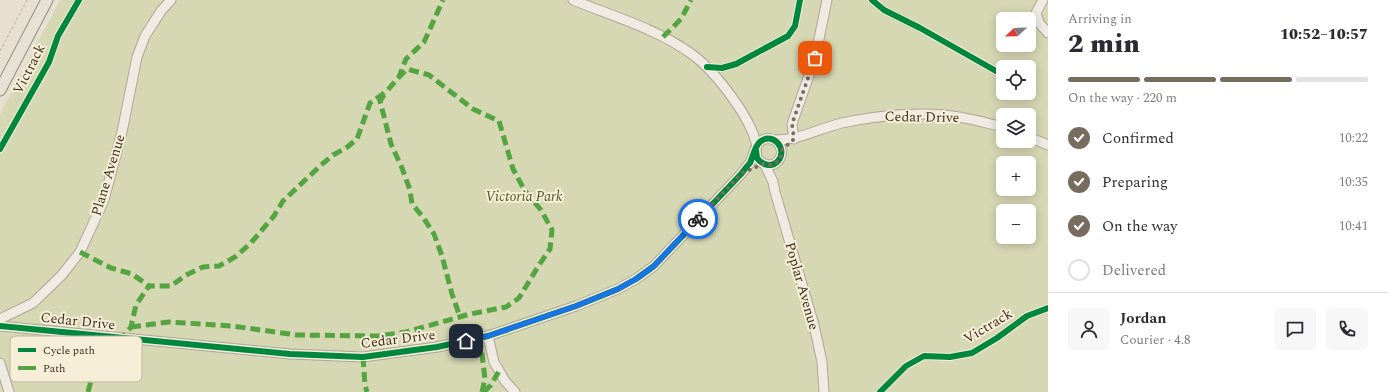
<!DOCTYPE html>
<html lang="en">
<head>
<meta charset="utf-8">
<style>
  :root { --surface:#fff; --page:#f7f7f7; --text:#2b2b33; --muted:#7c7c81; --line:#e1e1e2; --accent:#786c5e }
  body { margin:0; font-family:Spectral,serif; background:var(--page); color:var(--text); height:100vh; display:flex; flex-direction:column; font-size:15px; white-space:nowrap }
  * { box-sizing:border-box; margin:0 }
  p { font-size:13px; color:var(--muted) }
  .icon { flex:none; width:22px; height:22px; fill:none; stroke:currentColor; stroke-width:2; stroke-linecap:round; stroke-linejoin:round }
  .map { position:relative; flex:1; overflow:hidden }
  .side { display:flex; flex-direction:column; background:var(--surface); width:340px }
  .side>* { flex:none }
  .needle { width:26px; rotate:248deg }
  .tools { position:absolute; left:996px; top:12px; display:grid; gap:8px }
  .tools a { display:grid; place-items:center; width:40px; height:40px; border-radius:6px; background:var(--surface); box-shadow:0 2px 10px #0003; font-size:20px }
  .pin { position:absolute; display:grid; place-items:center; width:34px; height:34px; color:#fff; margin:-17px; border-radius:8px; box-shadow:0 2px 6px #0006 }
  .courier { position:absolute; display:grid; place-items:center; width:40px; height:40px; margin:-20px; border:3px solid #1a73e8; border-radius:50%; background:#fff; color:#222; box-shadow:0 1px 5px #0007 }
  .headline em { font-style:normal; font-weight:800 }
  .headline div { display:flex; flex-direction:column-reverse }
  .headline { display:flex; align-items:center; justify-content:space-between; height:68px; padding:0 20px }
  h1 { font-size:26px; font-weight:800; line-height:30px }
  .bar { display:grid; grid-template-columns:repeat(4,1fr); gap:6px 4px; align-content:center; height:48px; padding:0 20px }
  .bar i { height:5px; border-radius:3px; background:var(--line) }
  .bar .on { background:var(--accent) }
  .bar p { grid-column:span 4 }
  .line { display:flex; align-items:center; gap:10px; padding:0 20px; border-top:1px solid var(--line) }
  .line div { flex:1 }
  .round { display:grid; place-items:center; flex:none; width:42px; height:42px; border-radius:6px; background:var(--page) }
  ol { padding:0 20px; list-style:none }
  li { display:flex; align-items:center; gap:12px; height:44px }
  li p { margin-inline-start:auto }
  li .icon { padding:4px; border-radius:50%; background:var(--accent); color:#fff; stroke-width:4 }
  li:last-child { color:var(--muted) }
  li i { width:22px; height:22px; border:2px solid var(--line); border-radius:50% }
  main { display:flex; flex:1; min-height:0 }
  .map>svg:first-child { display:block }
  .green { fill:#d6d7b3; fill-rule:evenodd }
  .lines { fill:none; stroke-linecap:round; stroke-linejoin:round }
  .minor-casing { stroke:#ada599; stroke-width:11 }
  .major-casing { stroke:#928b80; stroke-width:13 }
  .path { stroke:#c8c2b9; stroke-width:1.5; stroke-dasharray:3 2; stroke-linecap:butt }
  .minor { stroke:#efebe3; stroke-width:9 }
  .major { stroke:#e6e1d4; stroke-width:11 }
  .quiet { stroke:#54a441; stroke-width:5; stroke-dasharray:10 5; stroke-linecap:butt }
  .cycleway-casing { stroke:#f7eed8; stroke-width:8 }
  .cycleway { stroke:#00873e; stroke-width:6 }
  .done { stroke:#786c5e; stroke-width:4; stroke-dasharray:0 7.2 }
  .route { stroke:#1a73e8; stroke-width:5 }
  .labels { text-anchor:middle; dominant-baseline:central; stroke-width:4; stroke-linejoin:round; paint-order:stroke }
  .street-label { font-size:14px; fill:#3d2e20; stroke:#f7eed8 }
  .park-label { font-size:14px; font-style:italic; fill:#4d5a26; stroke:#f7eed8 }
  .key { fill:#f7eed8; stroke:#bfb4a1; stroke-width:1 }
  .key-label { font-size:11px; fill:#3d2e20 }
</style>
</head>
<body>
<main>
<div class="map">
<svg width="1048" height="392" viewBox="0 0 1048 392">
  <rect width="100%" height="100%" fill="#e7e0d1"/>
  <path class="green" d="M 60,0 L 1048,0 L 1048,392 L 0,392 L 0,114 ZM 1003,19 L 1029,19 L 1029,45 L 1003,45 ZM 1003,67 L 1029,67 L 1029,93 L 1003,93 ZM 1003,115 L 1029,115 L 1029,141 L 1003,141 ZM 1003,163 L 1029,163 L 1029,189 L 1003,189 ZM 1003,211 L 1029,211 L 1029,237 L 1003,237 Z"/>
  <g class="lines">
    <g class="minor-casing">
      <g id="minor">
        <path d="M 573,0 C 612,16 658,29 693,55 C 709,67 722,83 734,100 C 744,114 753,129 757,146"/>
        <polyline points="1043,0 1036,13 1039,23 1048,33"/>
        <polyline points="1029,137 1048,145"/>
        <polyline points="794,139 792,124 815,58 827,0"/>
        <path d="M 774,140 C 799,141 819,128 842,123 C 879,115 927,110 964,118 C 977,120 990,124 1003,127"/>
        <polyline points="765,165 773,182 775,192 814,325 822,362 824,392"/>
        <polyline points="0,319 33,303 61,276 80,252 104,200 122,132 137,57 145,36 161,11 171,0"/>
        <path d="M 0,326 L 290,354 L 363,357 L 437,347 L 488,336 L 576,306 L 618,289 L 636,279 L 654,266 L 742,173 C 744,170 747,166 750,163 C 753,156 755,145 761,141 C 774,132 788,150 778,161 C 772,168 762,165 757,158 L 756,150"/>
        <polyline points="488,336 494,362 505,381 515,392"/>
        <polyline points="0,363 9,392"/>
      </g>
    </g>
    <g class="major-casing">
      <polyline id="major" points="0,90 47,0"/>
    </g>
    <polyline class="path" points="0,51 27,0"/>
    <use href="#minor" class="minor"/>
    <use href="#major" class="major"/>
    <g class="quiet">
      <polyline points="663,37 681,19 691,0"/>
      <polyline points="384,95 380,101 391,144 402,168 410,190 412,204 423,217 434,234 442,256 452,294 460,317"/>
      <polyline points="80,252 111,268 132,274 149,286"/>
      <polyline points="131,327 169,322 232,326 297,335 378,336 406,332 470,314 506,307 519,298 539,265 550,249 552,230 541,210 525,191 513,169 499,121 473,109 429,75 407,69 399,77"/>
      <polyline points="480,338 485,379 482,392"/>
      <polyline points="363,357 365,385 367,392"/>
      <polyline points="88,392 91,381 104,360 131,327 136,305 149,286 171,286 186,275 203,267 219,266 235,257 250,244 274,216 283,201 320,166 333,155 346,148 357,139 370,103 387,91 399,77 406,59 424,42 443,0"/>
      <polyline points="484,392 491,385 499,371"/>
    </g>
    <g class="cycleway-casing">
      <g id="cycleway">
        <polyline points="872,0 884,10 920,28 1003,75"/>
        <polyline points="707,67 722,68 736,64 788,36 795,26 800,0"/>
        <polyline points="0,149 49,62 58,36 79,0"/>
        <path d="M 0,326 L 290,354 L 363,357 L 437,347 L 488,336 L 576,306 L 618,289 L 636,279 L 654,266 L 742,173 C 744,170 747,166 750,163 C 753,156 755,145 761,141 C 774,132 788,150 778,161 C 772,168 762,165 757,158 L 756,150"/>
        <polyline points="880,392 906,366 924,356 950,357 972,353 997,338 1027,316 1048,308"/>
      </g>
    </g>
    <use href="#cycleway" class="cycleway"/>
  </g>
  <g class="lines">
    <polyline class="done" points="698,219 742,173 763,164 769,165 777,162 782,155 782,150 794,139 792,124 815,58"/>
    <polyline class="route" points="466,341 488,336 576,306 618,289 636,279 654,266 698,219"/>
  </g>
  <g class="labels">
    <g class="street-label">
      <text transform="translate(29 69) rotate(-63)">Victrack</text>
      <text transform="translate(922 117) rotate(1)">Cedar Drive</text>
      <text transform="translate(108 175) rotate(-73)">Plane Avenue</text>
      <text transform="translate(802 286) rotate(74)">Poplar Avenue</text>
      <text transform="translate(78 321) rotate(6)">Cedar Drive</text>
      <text transform="translate(988 326) rotate(-31)">Victrack</text>
      <text transform="translate(398 339) rotate(-7)">Cedar Drive</text>
    </g>
    <g class="park-label">
      <text x="524" y="196">Victoria Park</text>
    </g>
  </g>
  <rect x="10" y="336" width="132" height="46" rx="6" class="key"/>
  <rect x="18" y="348" width="18" height="4" fill="#00873e"/>
  <rect x="18" y="366" width="18" height="4" fill="#54a441"/>
  <g class="key-label">
    <text x="43" y="354">Cycle path</text>
    <text x="43" y="372">Path</text>
  </g>
</svg>
<div class="tools">
<a><svg class="needle" viewBox="-14 -14 28 28"><path d="M0-13l5 13h-10z" fill="#e53935"/><path d="M0 13l5-13h-10z" fill="#7c7c81"/></svg></a>
<a><svg class="icon" aria-label="locate" viewBox="0 0 24 24"><circle cx="12" cy="12" r="6"/><path d="M12 2v4M12 18v4M2 12h4M18 12h4"/></svg></a>
<a><svg class="icon" aria-label="layers" viewBox="0 0 24 24"><path d="M12 4l9 5-9 5-9-5zM3 14l9 5 9-5"/></svg></a>
<a>+</a>
<a>−</a>
</div>
<div class="pin" style="left:815px;top:58px;background:#ea580c"><svg class="icon" aria-label="bag" viewBox="0 0 24 24"><path d="M5 8h14l-1 12H6zM9 8a3 3 0 0 1 6 0"/></svg></div>
<div class="pin" style="left:466px;top:341px;background:#1f2937"><svg class="icon" aria-label="home" viewBox="0 0 24 24"><path d="M3 11l9-7 9 7M6 9v11h12V9"/></svg></div>
<div class="courier" style="left:698px;top:219px"><svg class="icon" aria-label="bike" viewBox="0 0 24 24"><circle cx="6" cy="16" r="4"/><circle cx="18" cy="16" r="4"/><path d="M6 16l4-8h5l3 8M10 8l3 8H6M13 5h3"/></svg></div>
</div>
<section class="side">
<div class="headline"><div><h1>2 min</h1><p>Arriving in</p></div><em>10:52–10:57</em></div>
<div class="bar"><i class="on"></i><i class="on"></i><i class="on"></i><i></i><p>On the way · 220 m</p></div>
<ol>
<li><svg class="icon" aria-label="check" viewBox="0 0 24 24"><path d="M5 12l5 5 9-10"/></svg>Confirmed<p>10:22</p></li>
<li><svg class="icon" aria-label="check" viewBox="0 0 24 24"><path d="M5 12l5 5 9-10"/></svg>Preparing<p>10:35</p></li>
<li><svg class="icon" aria-label="check" viewBox="0 0 24 24"><path d="M5 12l5 5 9-10"/></svg>On the way<p>10:41</p></li>
<li><i></i>Delivered</li>
</ol>
<div class="line" style="height:72px"><a class="round"><svg class="icon" aria-label="person" viewBox="0 0 24 24"><circle cx="12" cy="8" r="4"/><path d="M4 21q1-7 8-7t8 7"/></svg></a><div><b>Jordan</b><p>Courier · 4.8</p></div><a class="round"><svg class="icon" aria-label="chat" viewBox="0 0 24 24"><path d="M4 5h16v11H9l-5 4z"/></svg></a><a class="round"><svg class="icon" aria-label="phone" viewBox="0 0 24 24"><path d="M5 4h4l2 5-3 2q2 4 5 5l2-3 5 2v4C11 20 4 13 5 4z"/></svg></a></div>
</section>
</main>
</body>
</html>
